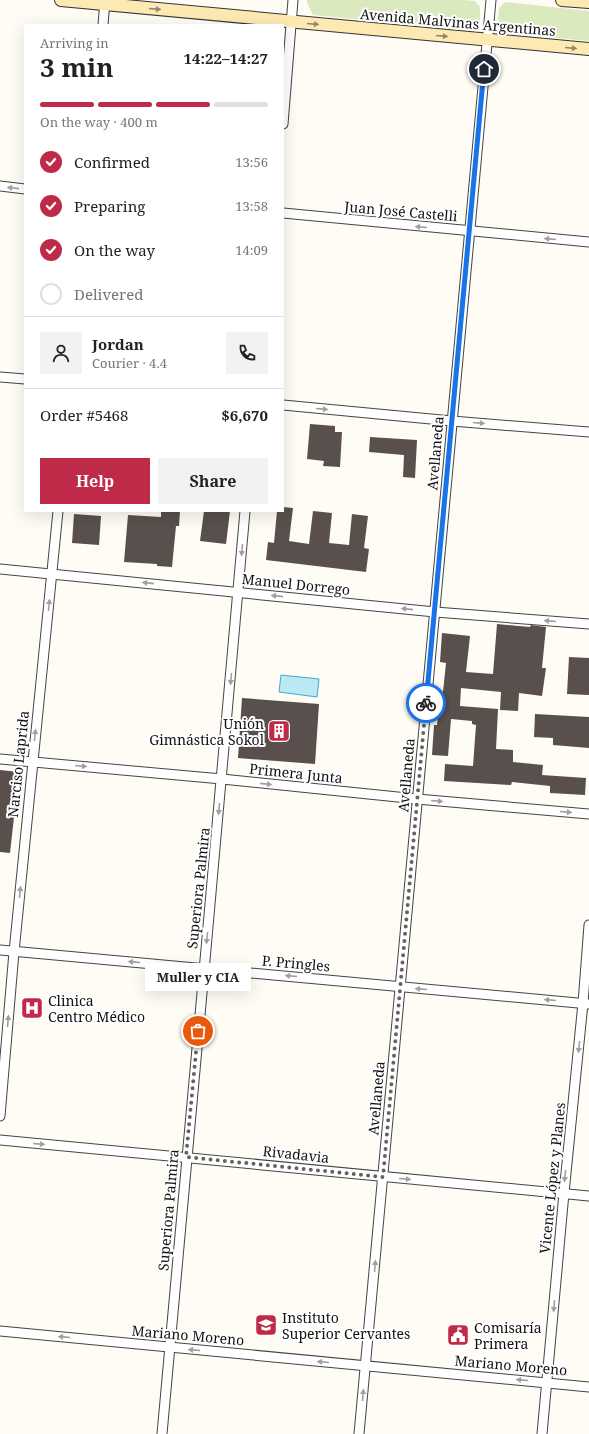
<!DOCTYPE html>
<html lang="en">
<head>
<meta charset="utf-8">
<style>
  :root { --surface:#fff; --page:#f2f2f2; --text:#222; --muted:#767676; --line:#e0e0e0; --accent:#bf2a48 }
  body { margin:0; font-family:"Noto Serif",serif; background:var(--page); color:var(--text); height:100vh; display:flex; flex-direction:column; font-size:15px; white-space:nowrap }
  * { box-sizing:border-box; margin:0 }
  p { font-size:13px; color:var(--muted) }
  .icon { flex:none; width:22px; height:22px; fill:none; stroke:currentColor; stroke-width:2; stroke-linecap:round; stroke-linejoin:round }
  .map { position:relative; flex:1; overflow:hidden }
  .drawer { position:absolute; left:24px; top:24px; width:260px; height:488px; display:flex; flex-direction:column; background:var(--surface); border-radius:0px; box-shadow:0 4px 16px #0002 }
  .drawer>* { flex:none }
  .pin { position:absolute; display:grid; place-items:center; width:34px; height:34px; color:#fff; margin:-17px; border:2px solid #fff; border-radius:50%; box-shadow:0 1px 4px #0007 }
  .courier { position:absolute; display:grid; place-items:center; width:40px; height:40px; margin:-20px; border:3px solid #1a73e8; border-radius:50%; background:#fff; color:#222; box-shadow:0 1px 5px #0007 }
  .bubble { position:absolute; height:28px; border-radius:0px; background:var(--surface); box-shadow:0 4px 16px #0002; font-size:13px; font-weight:700; line-height:28px; text-align:center }
  .head em { font-style:normal; font-weight:700 }
  .head div { display:flex; flex-direction:column-reverse }
  .head { display:flex; align-items:center; justify-content:space-between; height:68px; padding:0 16px }
  h1 { font-size:26px; font-weight:700; line-height:30px }
  .bar { display:grid; grid-template-columns:repeat(4,1fr); gap:6px 4px; align-content:center; height:48px; padding:0 16px }
  .bar i { height:5px; border-radius:3px; background:var(--line) }
  .bar .active { background:var(--accent) }
  .bar p { grid-column:span 4 }
  .line { display:flex; align-items:center; gap:10px; padding:0 16px; border-top:1px solid var(--line) }
  .line div { flex:1 }
  .round { display:grid; place-items:center; flex:none; width:42px; height:42px; border-radius:0px; background:var(--page) }
  ol { padding:0 16px; list-style:none }
  li { display:flex; align-items:center; gap:12px; height:44px }
  li p { margin-inline-start:auto }
  li .icon { padding:4px; border-radius:50%; background:var(--accent); color:#fff; stroke-width:4 }
  li:last-child { color:var(--muted) }
  li i { width:22px; height:22px; border:2px solid var(--line); border-radius:50% }
  .cta { display:flex; gap:8px; margin-top:auto; padding:8px 16px }
  .cta a { flex:1; height:46px; border-radius:0px; background:var(--accent); color:#fff; font-size:16px; font-weight:700; line-height:46px; text-align:center }
  .cta a+a { background:var(--page); color:var(--text) }
  .map>svg:first-child { display:block }
  .green { fill:#dbeabe }
  .water { fill:#bae8f5; stroke:#43a9cb }
  .building { fill:#59504d }
  .lines { fill:none; stroke-linecap:round; stroke-linejoin:round }
  .street-casing { stroke:#444; stroke-width:11 }
  .secondary-casing { stroke:#333; stroke-width:14 }
  .street { stroke:#fff; stroke-width:9 }
  .secondary { stroke:#fde9b2; stroke-width:12 }
  .oneway { fill:#93886a }
  .oneway2 { fill:#a0a0a0 }
  .done { stroke:#646361; stroke-width:4; stroke-dasharray:0 7.2 }
  .route { stroke:#1a73e8; stroke-width:5 }
  .labels { text-anchor:middle; dominant-baseline:central; stroke-width:4; stroke-linejoin:round; paint-order:stroke }
  .street-label { font-size:14px; fill:#111; stroke:#fff }
  .poi-label { font-size:14px; fill:#111; stroke:#fff; text-anchor:start }
</style>
</head>
<body>
<div class="map">
<svg width="589" height="1434" viewBox="0 0 589 1434">
  <rect width="100%" height="100%" fill="#fffbf5"/>
  <g class="green">
    <polygon points="307,0 463,0 475,1 480,7 480,25 474,31 313,15 307,3"/>
    <polygon points="505,2 589,11 589,41 503,33 497,26 499,8"/>
  </g>
  <polygon class="water" points="281,675 319,679 317,697 279,692"/>
  <g class="building">
    <polygon points="310,424 335,426 335,432 342,432 340,467 323,466 324,461 307,459"/>
    <polygon points="370,437 417,440 415,478 403,477 404,455 369,452"/>
    <polygon points="283,507 293,508 289,541 309,544 313,511 332,513 329,543 349,545 352,514 368,516 364,548 369,549 366,572 266,560 268,542 274,543 277,511 283,511"/>
    <polygon points="161,511 180,511 179,526 176,526 172,567 157,566 157,564 124,562 128,515 161,517"/>
    <polygon points="204,511 230,511 226,544 200,541"/>
    <polygon points="74,514 101,516 99,545 72,543"/>
    <polygon points="497,624 530,627 531,625 546,627 542,668 546,668 542,696 519,693 518,711 500,710 501,692 461,688 460,706 498,709 496,749 513,750 513,762 543,765 542,775 586,778 585,795 550,793 550,786 512,782 511,785 444,781 445,764 473,766 476,725 472,724 472,721 451,719 448,756 432,755 434,725 437,725 440,691 443,692 446,663 440,662 442,633 470,636 466,672 493,674"/>
    <polygon points="569,657 589,658 589,695 567,694"/>
    <polygon points="242,698 319,704 315,764 238,758"/>
    <polygon points="535,714 589,717 589,748 553,745 553,738 534,737"/>
    <polygon points="0,770 19,772 10,853 0,852"/>
  </g>
  <g class="lines">
    <g class="street-casing">
      <g id="street">
        <polyline points="103,25 105,0"/>
        <polyline points="283,124 293,0"/>
        <polyline points="0,186 25,189"/>
        <polyline points="283,213 589,242"/>
        <polyline points="0,377 25,379"/>
        <polyline points="283,405 452,421 589,432"/>
        <polyline points="0,569 435,612 589,624"/>
        <polyline points="0,759 222,779 417,799 589,814"/>
        <polyline points="0,950 589,1004"/>
        <polyline points="0,1116 14,952 58,511"/>
        <polyline points="0,1140 589,1196"/>
        <polyline points="0,1331 589,1387"/>
        <path d="M 162,1434 C 190,1126 218,819 245,511"/>
        <polyline points="359,1434 491,0"/>
        <polyline points="542,1434 564,1193 583,1003 589,925"/>
      </g>
    </g>
    <g class="secondary-casing">
      <g id="secondary">
        <polyline points="61,0 589,49"/>
        <polyline points="562,0 589,2"/>
      </g>
    </g>
    <use href="#street" class="street"/>
    <use href="#secondary" class="secondary"/>
  </g>
  <defs><path id="oneway-solid" d="M-6-.8H1V-3.2L6.5 0L1 3.2V.8H-6Z"/></defs>
  <g class="oneway">
    <use href="#oneway-solid" transform="translate(155 9) rotate(5)"/>
    <use href="#oneway-solid" transform="translate(313 24) rotate(5)"/>
    <use href="#oneway-solid" transform="translate(442 36) rotate(5)"/>
    <use href="#oneway-solid" transform="translate(571 48) rotate(5)"/>
  </g>
  <g class="oneway2">
    <use href="#oneway-solid" transform="translate(13 188) rotate(-174)"/>
    <use href="#oneway-solid" transform="translate(421 227) rotate(-175)"/>
    <use href="#oneway-solid" transform="translate(550 239) rotate(-175)"/>
    <use href="#oneway-solid" transform="translate(322 409) rotate(5)"/>
    <use href="#oneway-solid" transform="translate(479 423) rotate(5)"/>
    <use href="#oneway-solid" transform="translate(242 550) rotate(95)"/>
    <use href="#oneway-solid" transform="translate(148 583) rotate(-174)"/>
    <use href="#oneway-solid" transform="translate(277 596) rotate(-174)"/>
    <use href="#oneway-solid" transform="translate(49 605) rotate(-84)"/>
    <use href="#oneway-solid" transform="translate(407 609) rotate(-174)"/>
    <use href="#oneway-solid" transform="translate(550 621) rotate(-175)"/>
    <use href="#oneway-solid" transform="translate(231 679) rotate(95)"/>
    <use href="#oneway-solid" transform="translate(35 735) rotate(-84)"/>
    <use href="#oneway-solid" transform="translate(81 766) rotate(5)"/>
    <use href="#oneway-solid" transform="translate(266 784) rotate(6)"/>
    <use href="#oneway-solid" transform="translate(437 801) rotate(5)"/>
    <use href="#oneway-solid" transform="translate(219 809) rotate(96)"/>
    <use href="#oneway-solid" transform="translate(566 812) rotate(5)"/>
    <use href="#oneway-solid" transform="translate(20 892) rotate(-84)"/>
    <use href="#oneway-solid" transform="translate(207 938) rotate(96)"/>
    <use href="#oneway-solid" transform="translate(134 962) rotate(-175)"/>
    <use href="#oneway-solid" transform="translate(291 976) rotate(-175)"/>
    <use href="#oneway-solid" transform="translate(421 989) rotate(-175)"/>
    <use href="#oneway-solid" transform="translate(550 1000) rotate(-175)"/>
    <use href="#oneway-solid" transform="translate(8 1021) rotate(-85)"/>
    <use href="#oneway-solid" transform="translate(579 1047) rotate(96)"/>
    <use href="#oneway-solid" transform="translate(39 1144) rotate(5)"/>
    <use href="#oneway-solid" transform="translate(565 1176) rotate(96)"/>
    <use href="#oneway-solid" transform="translate(405 1179) rotate(5)"/>
    <use href="#oneway-solid" transform="translate(375 1266) rotate(-85)"/>
    <use href="#oneway-solid" transform="translate(554 1306) rotate(95)"/>
    <use href="#oneway-solid" transform="translate(64 1337) rotate(-175)"/>
    <use href="#oneway-solid" transform="translate(194 1350) rotate(-175)"/>
    <use href="#oneway-solid" transform="translate(323 1362) rotate(-175)"/>
    <use href="#oneway-solid" transform="translate(522 1380) rotate(-175)"/>
    <use href="#oneway-solid" transform="translate(363 1395) rotate(-85)"/>
  </g>
  <g class="lines">
    <polyline class="done" points="198,1031 186,1157 383,1177 426,703"/>
    <polyline class="route" points="426,703 484,69"/>
  </g>
  <defs>
    <g id="building-square" transform="scale(1.15)"><rect x="-9" y="-9" width="18" height="18" rx="4" fill="#bf2a48" stroke="#fff"/><path d="M-4-6H4V6H1V3H-1V6H-4ZM-2.5-4.3h1.7v1.8h-1.7ZM.8-4.3h1.7v1.8H.8ZM-2.5-1h1.7V.8h-1.7ZM.8-1h1.7V.8H.8Z" fill="#fff"/></g>
    <g id="hospital-square" transform="scale(1.15)"><rect x="-9" y="-9" width="18" height="18" rx="4" fill="#bf2a48" stroke="#fff"/><path d="M-5-5h3v3.5h4V-5h3V5h-3V1.5h-4V5h-3Z" fill="#fff"/></g>
    <g id="university-square" transform="scale(1.15)"><rect x="-9" y="-9" width="18" height="18" rx="4" fill="#bf2a48" stroke="#fff"/><path d="M0-5L7-2L0 1L-7-2ZM-4 1L0 2.5L4 1V4Q0 6-4 4Z" fill="#fff"/></g>
    <g id="civic-square" transform="scale(1.15)"><rect x="-9" y="-9" width="18" height="18" rx="4" fill="#bf2a48" stroke="#fff"/><path d="M-.6-6.5H3V-4.5H.6V-3L4-1V1h2V6H-6V1h2V-1L-.6-3ZM-1.2 2.5V6h2.4V2.5Z" fill="#fff"/></g>
  </defs>
  <g fill-rule="evenodd">
    <use href="#building-square" x="279" y="731"/>
    <use href="#hospital-square" x="32" y="1008"/>
    <use href="#university-square" x="266" y="1325"/>
    <use href="#civic-square" x="458" y="1335"/>
  </g>
  <g class="labels">
    <g class="street-label">
      <text transform="translate(458 22) rotate(5)">Avenida Malvinas Argentinas</text>
      <text transform="translate(401 211) rotate(5)">Juan José Castelli</text>
      <text transform="translate(435 453) rotate(-85)">Avellaneda</text>
      <text transform="translate(296 584) rotate(6)">Manuel Dorrego</text>
      <text transform="translate(18 764) rotate(-84)">Narciso Laprida</text>
      <text transform="translate(296 773) rotate(6)">Primera Junta</text>
      <text transform="translate(406 775) rotate(-85)">Avellaneda</text>
      <text transform="translate(198 888) rotate(-84)">Superiora Palmira</text>
      <text transform="translate(296 963) rotate(5)">P. Pringles</text>
      <text transform="translate(376 1098) rotate(-85)">Avellaneda</text>
      <text transform="translate(296 1154) rotate(6)">Rivadavia</text>
      <text transform="translate(552 1178) rotate(-84)">Vicente López y Planes</text>
      <text transform="translate(168 1210) rotate(-85)">Superiora Palmira</text>
      <text transform="translate(188 1335) rotate(5)">Mariano Moreno</text>
      <text transform="translate(511 1365) rotate(5)">Mariano Moreno</text>
    </g>
    <g class="poi-label">
      <text x="264" y="723" text-anchor="end">Unión<tspan x="264" dy="16">Gimnástica Sokol</tspan></text>
      <text x="48" y="1000">Clinica<tspan x="48" dy="16">Centro Médico</tspan></text>
      <text x="282" y="1317">Instituto<tspan x="282" dy="16">Superior Cervantes</tspan></text>
      <text x="474" y="1327">Comisaría<tspan x="474" dy="16">Primera</tspan></text>
    </g>
  </g>
</svg>
<div class="pin" style="left:198px;top:1031px;background:#ea580c"><svg class="icon" aria-label="bag" viewBox="0 0 24 24"><path d="M5 8h14l-1 12H6zM9 8a3 3 0 0 1 6 0"/></svg></div>
<div class="pin" style="left:484px;top:69px;background:#1f2937"><svg class="icon" aria-label="home" viewBox="0 0 24 24"><path d="M3 11l9-7 9 7M6 9v11h12V9"/></svg></div>
<div class="courier" style="left:426px;top:703px"><svg class="icon" aria-label="bike" viewBox="0 0 24 24"><circle cx="6" cy="16" r="4"/><circle cx="18" cy="16" r="4"/><path d="M6 16l4-8h5l3 8M10 8l3 8H6M13 5h3"/></svg></div>
<div class="bubble" style="left:145px;top:963px;width:106px">Muller y CIA</div>
<section class="drawer">
<div class="head"><div><h1>3 min</h1><p>Arriving in</p></div><em>14:22–14:27</em></div>
<div class="bar"><i class="active"></i><i class="active"></i><i class="active"></i><i></i><p>On the way · 400 m</p></div>
<ol>
<li><svg class="icon" aria-label="check" viewBox="0 0 24 24"><path d="M5 12l5 5 9-10"/></svg>Confirmed<p>13:56</p></li>
<li><svg class="icon" aria-label="check" viewBox="0 0 24 24"><path d="M5 12l5 5 9-10"/></svg>Preparing<p>13:58</p></li>
<li><svg class="icon" aria-label="check" viewBox="0 0 24 24"><path d="M5 12l5 5 9-10"/></svg>On the way<p>14:09</p></li>
<li><i></i>Delivered</li>
</ol>
<div class="line" style="height:72px"><a class="round"><svg class="icon" aria-label="person" viewBox="0 0 24 24"><circle cx="12" cy="8" r="4"/><path d="M4 21q1-7 8-7t8 7"/></svg></a><div><b>Jordan</b><p>Courier · 4.4</p></div><a class="round"><svg class="icon" aria-label="phone" viewBox="0 0 24 24"><path d="M5 4h4l2 5-3 2q2 4 5 5l2-3 5 2v4C11 20 4 13 5 4z"/></svg></a></div>
<div class="line" style="height:52px"><div>Order #5468</div><b>$6,670</b></div>
<div class="cta"><a>Help</a><a>Share</a></div>
</section>
</div>
</body>
</html>
